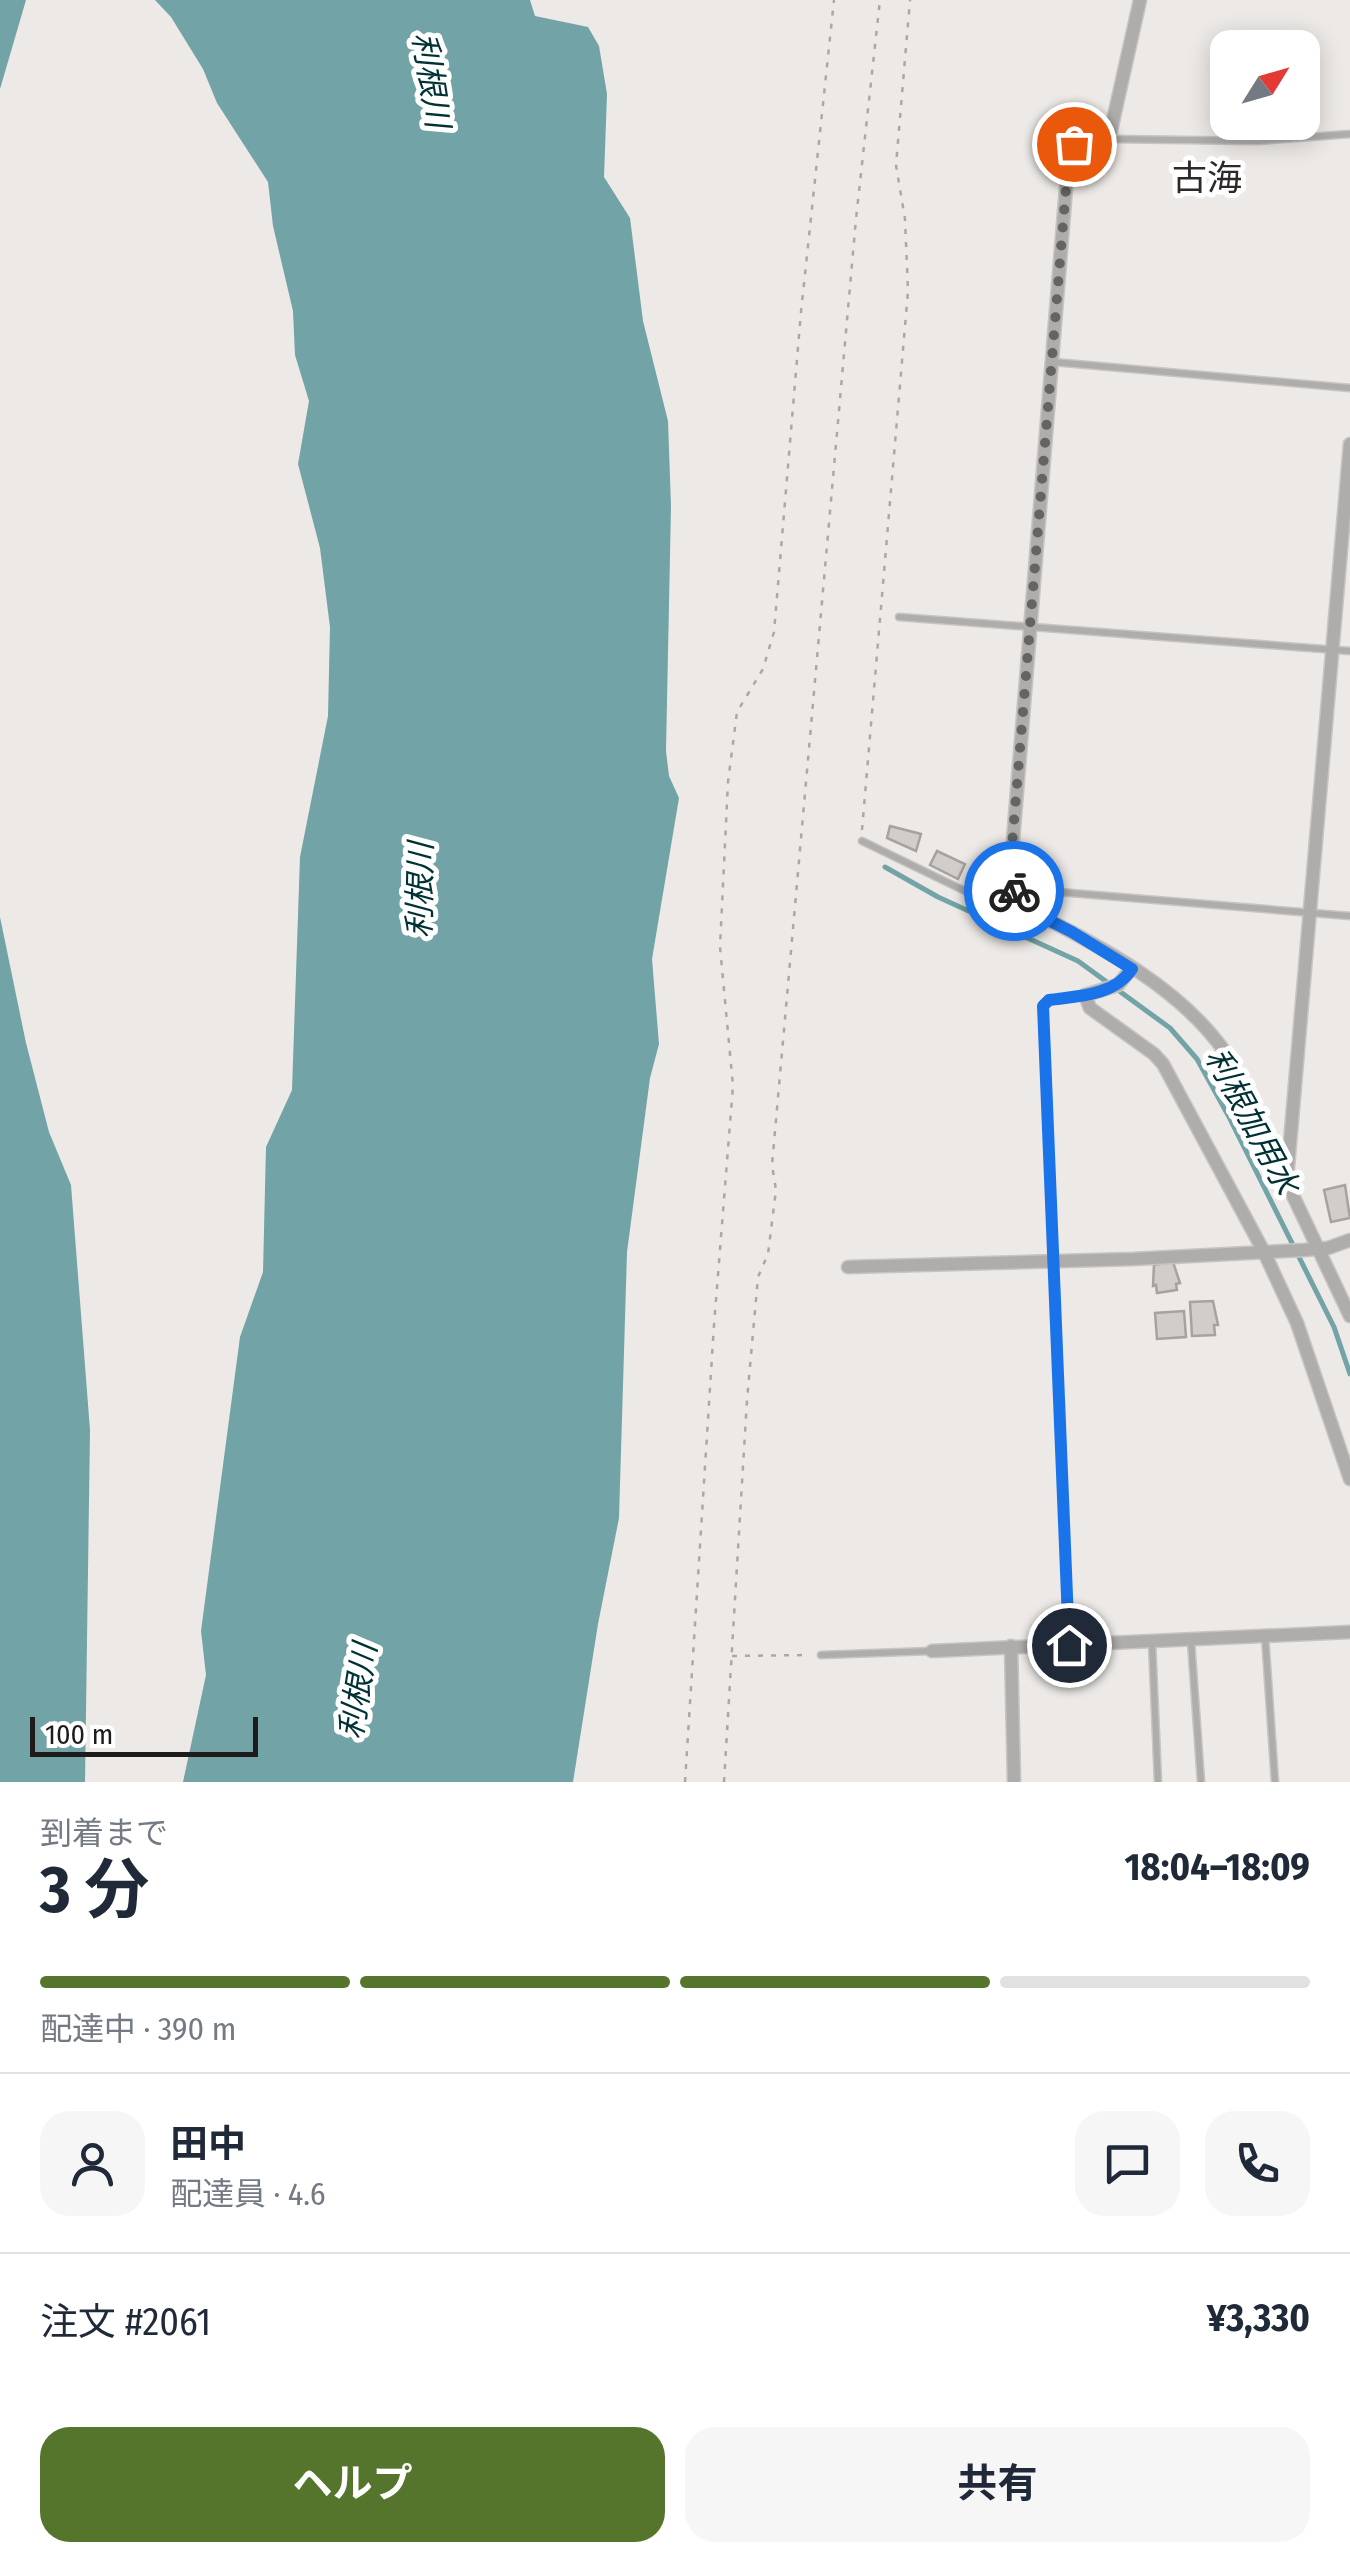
<!DOCTYPE html>
<html lang="ja">
<head>
<meta charset="utf-8">
<style>
  :root { --surface:#fff; --page:#f6f6f7; --text:#1f2937; --muted:#747a83; --line:#e0e1e3; --accent:#55752c }
  body { margin:0; font-family:"Fira Sans Condensed","Noto Sans JP",sans-serif; background:var(--page); color:var(--text); height:100vh; display:flex; flex-direction:column; font-size:38px; white-space:nowrap }
  * { box-sizing:border-box; margin:0 }
  p { font-size:32px; color:var(--muted) }
  .icon { flex:none; width:55px; height:55px; fill:none; stroke:currentColor; stroke-width:2; stroke-linecap:round; stroke-linejoin:round }
  .map { position:relative; height:1782px; overflow:hidden }
  .panel { display:flex; flex-direction:column; background:var(--surface); flex:1 }
  .panel>* { flex:none }
  .needle { width:65px; rotate:53deg }
  .tools { position:absolute; left:1210px; top:30px; display:grid; gap:20px }
  .tools a { display:grid; place-items:center; width:110px; height:110px; border-radius:20px; background:var(--surface); box-shadow:0 5px 25px #0003; font-size:50px }
  .scale { position:absolute; left:30px; bottom:25px; width:228px; box-sizing:border-box; padding-left:10px; border:5px solid #1d1c1b; border-top:0; font-size:28px; line-height:35px; white-space:nowrap; color:#1d1c1b; -webkit-text-stroke:8px #fff; paint-order:stroke }
  .pin { position:absolute; display:grid; place-items:center; width:85px; height:85px; color:#fff; margin:-42px; border:5px solid #fff; border-radius:50%; box-shadow:0 2px 10px #0007 }
  .courier { position:absolute; display:grid; place-items:center; width:100px; height:100px; margin:-50px; border:8px solid #1a73e8; border-radius:50%; background:#fff; color:#222; box-shadow:0 2px 12px #0007 }
  .head em { font-style:normal; font-weight:700 }
  .head div { display:flex; flex-direction:column-reverse }
  .head { display:flex; align-items:center; justify-content:space-between; height:170px; padding:0 40px }
  h1 { font-size:65px; font-weight:700; line-height:75px }
  .bar { display:grid; grid-template-columns:repeat(4,1fr); gap:15px 10px; align-content:center; height:120px; padding:0 40px }
  .bar i { height:12px; border-radius:8px; background:var(--line) }
  .bar .on { background:var(--accent) }
  .bar p { grid-column:span 4 }
  .line { display:flex; align-items:center; gap:25px; padding:0 40px; border-top:2px solid var(--line) }
  .line div { flex:1 }
  .round { display:grid; place-items:center; flex:none; width:105px; height:105px; border-radius:30px; background:var(--page) }
  .cta { display:flex; gap:20px; margin-top:auto; padding:20px 40px }
  .cta a { flex:1; height:115px; border-radius:30px; background:var(--accent); color:#fff; font-size:40px; font-weight:700; line-height:115px; text-align:center }
  .cta a+a { background:var(--page); color:var(--text) }
  .map>svg:first-child { display:block }
  .water { fill:#72a3a6 }
  .lines { fill:none; stroke-linecap:round; stroke-linejoin:round }
  .stream { stroke:#72a3a6; stroke-width:5 }
  .building { fill:#d0cdca; stroke:#a5a29f; stroke-width:2.5 }
  .service-casing { stroke:#c7c4c1; stroke-width:9 }
  .minor-casing { stroke:#c7c4c1; stroke-width:15 }
  .path { stroke:#aaa8a6; stroke-width:2.5; stroke-dasharray:5 8; stroke-linecap:butt }
  .service { stroke:#aeadac; stroke-width:6 }
  .minor { stroke:#aeadac; stroke-width:12 }
  .done { stroke:#656462; stroke-width:10; stroke-dasharray:0 18 }
  .route { stroke:#1a73e8; stroke-width:12 }
  .labels { text-anchor:middle; dominant-baseline:central; stroke-width:10; stroke-linejoin:round; paint-order:stroke }
  .water-label { font-size:32px; font-style:italic; fill:#003235; stroke:#fff }
  .quarter-label { font-size:35px; fill:#2c2928; stroke:#fff }
</style>
</head>
<body>
<div class="map">
<svg width="1350" height="1782" viewBox="0 0 1350 1782">
  <rect width="100%" height="100%" fill="#ece9e6"/>
  <g class="water">
    <polygon points="0,0 26,0 0,89"/>
    <polygon points="155,0 530,0 535,16 588,27 599,46 607,94 604,177 630,218 643,321 668,421 671,506 666,751 669,776 679,798 652,959 659,1044 650,1078 627,1252 619,1518 598,1624 573,1782 183,1782 206,1675 201,1631 240,1337 263,1272 266,1147 292,1090 300,857 328,716 330,627 320,548 298,464 309,401 295,355 293,311 273,226 268,182 217,103 203,69 171,17"/>
    <polygon points="0,917 26,1043 49,1132 71,1185 90,1430 85,1782 0,1782"/>
  </g>
  <g class="lines">
    <polyline class="stream" points="885,867 938,897 1078,961 1170,1028 1197,1059 1228,1115 1334,1327 1350,1374"/>
  </g>
  <g class="building">
    <polygon points="890,826 921,834 916,851 887,838"/>
    <polygon points="937,851 965,864 958,879 930,865"/>
    <polygon points="1345,1185 1350,1218 1331,1222 1324,1190"/>
    <polygon points="1173,1262 1180,1283 1176,1284 1177,1290 1157,1293 1156,1285 1153,1286 1154,1265"/>
    <polygon points="1213,1301 1218,1325 1214,1325 1215,1335 1192,1336 1190,1302"/>
    <polygon points="1184,1311 1186,1337 1157,1339 1155,1313"/>
  </g>
  <g class="lines">
    <g class="service-casing">
      <g id="service">
        <polyline points="1110,139 1257,141 1350,134"/>
        <polyline points="1053,362 1350,388"/>
        <polyline points="899,617 1350,651"/>
        <polyline points="862,841 998,907 1024,908"/>
        <polyline points="1011,878 1046,891 1350,916"/>
        <polyline points="1265,1636 1275,1782"/>
        <polyline points="1191,1641 1201,1782"/>
        <polyline points="1152,1642 1158,1782"/>
        <polyline points="1069,1644 1043,1006 1049,1000 1084,995"/>
        <polyline points="821,1655 931,1651"/>
      </g>
    </g>
    <g class="minor-casing">
      <g id="minor">
        <path d="M 1140,0 L 1109,139 L 1074,144 L 1069,151 L 1010,877 L 1014,894 L 1025,908 C 1097,945 1177,984 1225,1052 L 1350,1316"/>
        <polyline points="1131,969 1118,985 1085,995 1090,1008 1154,1054 1163,1064 1264,1252 1297,1323 1350,1479"/>
        <polyline points="1287,1178 1350,444"/>
        <polyline points="848,1267 1133,1259 1304,1250 1328,1248 1350,1240"/>
        <polyline points="1011,1646 1014,1782"/>
        <polyline points="932,1651 1350,1632"/>
      </g>
    </g>
    <g class="path">
      <polyline points="862,830 908,291 905,219 896,165 910,0"/>
      <polyline points="732,1656 809,1655"/>
      <polyline points="685,1782 714,1325 733,1086 720,947 728,782 737,712 763,669 774,632 801,312 834,0"/>
      <polyline points="724,1782 747,1400 758,1277 768,1254 776,1190 772,1165 856,219 880,0"/>
    </g>
    <use href="#service" class="service"/>
    <use href="#minor" class="minor"/>
  </g>
  <g class="lines">
    <polyline class="done" points="1014,891 1010,870 1069,151 1074,144"/>
    <path class="route" d="M 1014,891 L 1025,908 L 1072,932 L 1132,969 C 1114,996 1078,996 1049,1000 L 1043,1006 L 1069,1645"/>
  </g>
  <g class="labels">
    <g class="water-label">
      <text transform="translate(431 80) rotate(81)">利根川</text>
      <text transform="translate(420 890) rotate(-89)">利根川</text>
      <text transform="translate(1252 1121) rotate(62)">利根加用水</text>
      <text transform="translate(358 1691) rotate(-81)">利根川</text>
    </g>
    <g class="quarter-label">
      <text x="1207" y="178">古海</text>
    </g>
  </g>
</svg>
<div class="tools">
<a><svg class="needle" viewBox="-14 -14 28 28"><path d="M0-13l5 13h-10z" fill="#e53935"/><path d="M0 13l5-13h-10z" fill="#747a83"/></svg></a>
</div>
<div class="scale">100 m</div>
<div class="pin" style="left:1074px;top:144px;background:#ea580c"><svg class="icon" aria-label="bag" viewBox="0 0 24 24"><path d="M5 8h14l-1 12H6zM9 8a3 3 0 0 1 6 0"/></svg></div>
<div class="pin" style="left:1069px;top:1645px;background:#1f2937"><svg class="icon" aria-label="home" viewBox="0 0 24 24"><path d="M3 11l9-7 9 7M6 9v11h12V9"/></svg></div>
<div class="courier" style="left:1014px;top:891px"><svg class="icon" aria-label="bike" viewBox="0 0 24 24"><circle cx="6" cy="16" r="4"/><circle cx="18" cy="16" r="4"/><path d="M6 16l4-8h5l3 8M10 8l3 8H6M13 5h3"/></svg></div>
</div>
<section class="panel">
<div class="head"><div><h1>3 分</h1><p>到着まで</p></div><em>18:04–18:09</em></div>
<div class="bar"><i class="on"></i><i class="on"></i><i class="on"></i><i></i><p>配達中 · 390 m</p></div>
<div class="line" style="height:180px"><a class="round"><svg class="icon" aria-label="person" viewBox="0 0 24 24"><circle cx="12" cy="8" r="4"/><path d="M4 21q1-7 8-7t8 7"/></svg></a><div><b>田中</b><p>配達員 · 4.6</p></div><a class="round"><svg class="icon" aria-label="chat" viewBox="0 0 24 24"><path d="M4 5h16v11H9l-5 4z"/></svg></a><a class="round"><svg class="icon" aria-label="phone" viewBox="0 0 24 24"><path d="M5 4h4l2 5-3 2q2 4 5 5l2-3 5 2v4C11 20 4 13 5 4z"/></svg></a></div>
<div class="line" style="height:130px"><div>注文 #2061</div><b>¥3,330</b></div>
<div class="cta"><a>ヘルプ</a><a>共有</a></div>
</section>
</body>
</html>
